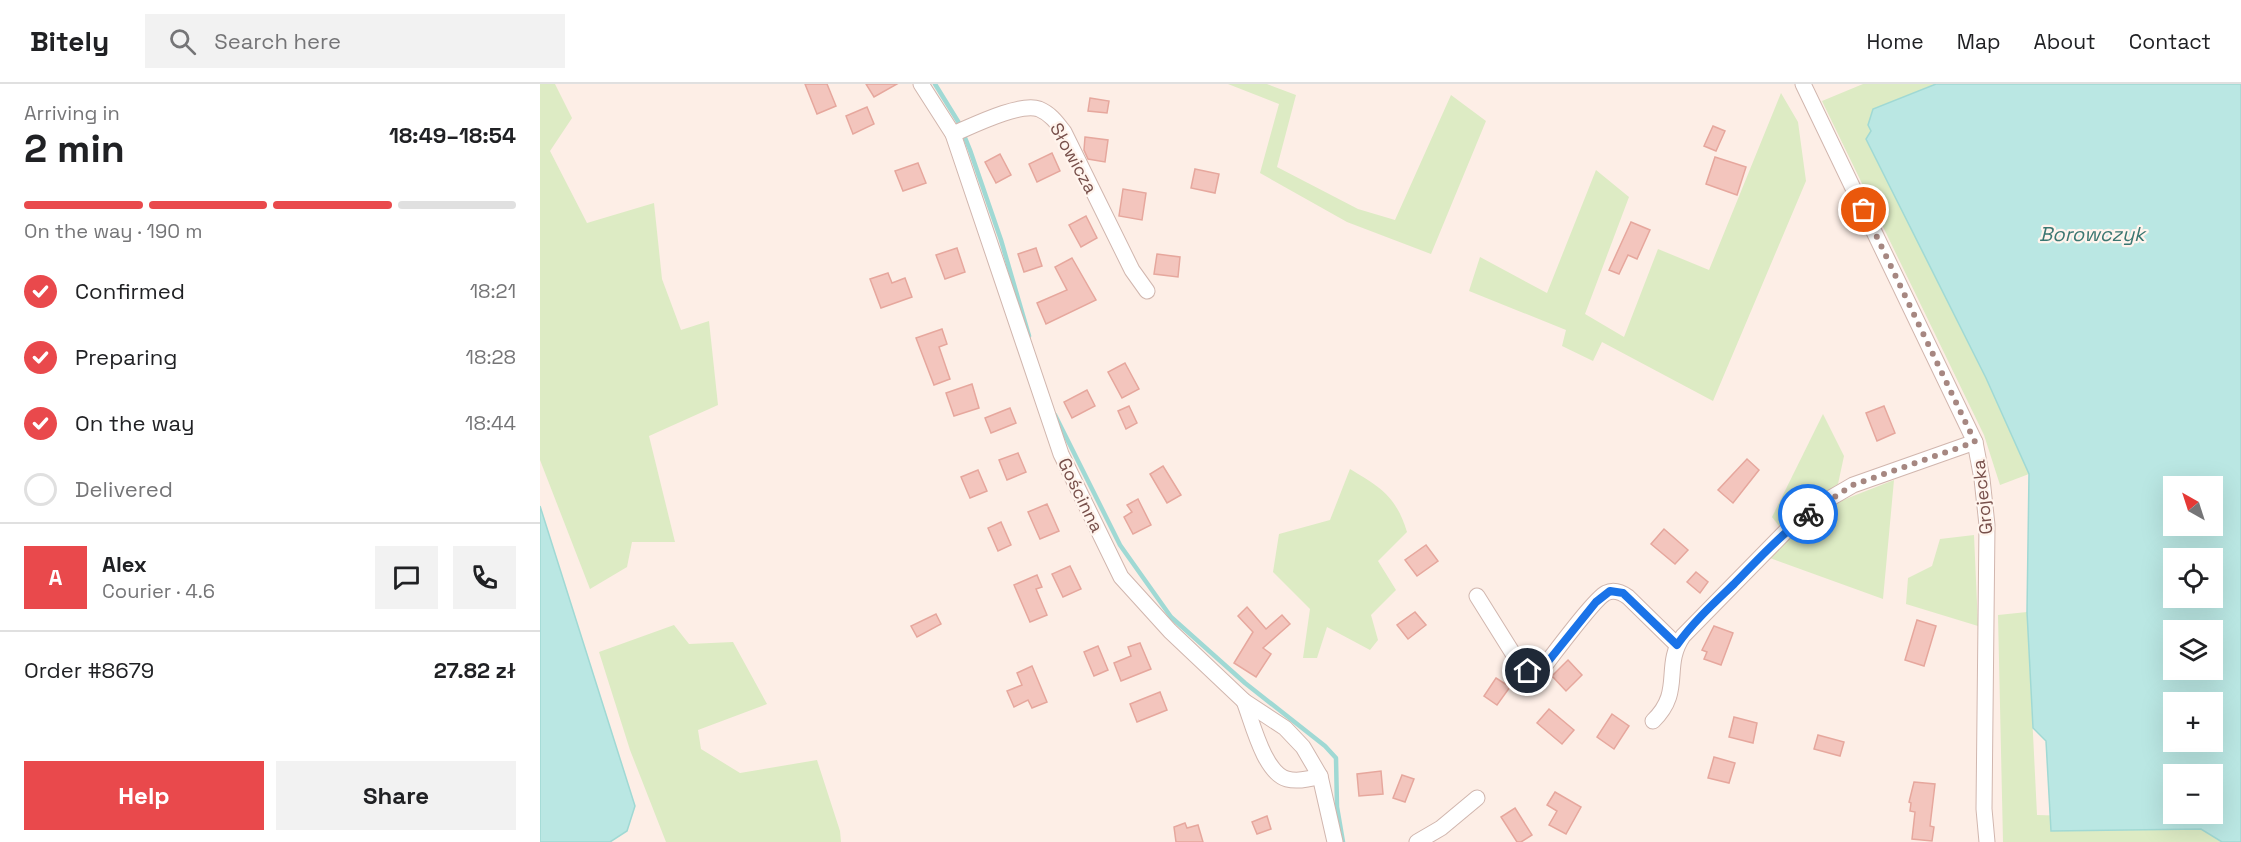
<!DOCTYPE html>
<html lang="en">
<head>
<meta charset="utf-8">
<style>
  :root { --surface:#fff; --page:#f2f2f2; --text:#202124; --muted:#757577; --line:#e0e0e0; --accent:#e9494c }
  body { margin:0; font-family:"Space Grotesk",sans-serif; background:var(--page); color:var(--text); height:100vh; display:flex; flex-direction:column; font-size:22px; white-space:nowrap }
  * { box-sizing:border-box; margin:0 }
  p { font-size:20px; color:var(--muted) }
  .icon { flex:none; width:33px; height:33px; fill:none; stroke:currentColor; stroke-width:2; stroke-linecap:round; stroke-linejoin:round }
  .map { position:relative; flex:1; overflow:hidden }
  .details { display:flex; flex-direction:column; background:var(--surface); width:540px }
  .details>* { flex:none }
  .needle { width:39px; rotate:321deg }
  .tools { position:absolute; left:1623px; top:392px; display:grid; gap:12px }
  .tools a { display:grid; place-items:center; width:60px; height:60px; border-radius:0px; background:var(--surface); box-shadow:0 6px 24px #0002; font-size:30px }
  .pin { position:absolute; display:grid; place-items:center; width:51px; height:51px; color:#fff; margin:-26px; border:3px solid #fff; border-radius:50%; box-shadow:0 2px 6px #0007 }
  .courier { position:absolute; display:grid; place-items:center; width:60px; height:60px; margin:-30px; border:4px solid #1a73e8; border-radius:50%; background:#fff; color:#222; box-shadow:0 2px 8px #0007 }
  .headline em { font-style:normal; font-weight:700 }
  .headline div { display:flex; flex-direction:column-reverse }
  .headline { display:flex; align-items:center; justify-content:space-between; height:102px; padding:0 24px }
  h1 { font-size:39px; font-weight:700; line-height:45px }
  .bar { display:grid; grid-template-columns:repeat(4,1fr); gap:9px 6px; align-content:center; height:72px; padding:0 24px }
  .bar i { height:8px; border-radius:4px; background:var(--line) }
  .bar .on { background:var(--accent) }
  .bar p { grid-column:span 4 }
  .line { display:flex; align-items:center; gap:15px; padding:0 24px; border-top:2px solid var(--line) }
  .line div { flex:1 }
  .round { display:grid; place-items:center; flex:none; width:63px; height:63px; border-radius:0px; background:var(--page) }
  ol { padding:0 24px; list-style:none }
  li { display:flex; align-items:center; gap:18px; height:66px }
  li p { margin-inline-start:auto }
  li .icon { padding:6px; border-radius:50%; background:var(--accent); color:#fff; stroke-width:4 }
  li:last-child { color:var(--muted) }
  li i { width:33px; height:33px; border:3px solid var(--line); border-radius:50% }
  .cta { display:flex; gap:12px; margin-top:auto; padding:12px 24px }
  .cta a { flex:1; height:69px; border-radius:0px; background:var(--accent); color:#fff; font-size:24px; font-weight:700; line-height:69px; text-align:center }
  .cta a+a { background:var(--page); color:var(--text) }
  header { display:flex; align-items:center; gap:36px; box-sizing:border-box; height:84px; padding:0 30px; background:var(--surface); border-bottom:2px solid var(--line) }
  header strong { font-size:28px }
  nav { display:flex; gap:33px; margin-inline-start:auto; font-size:21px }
  .search { width:420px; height:54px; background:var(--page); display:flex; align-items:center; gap:15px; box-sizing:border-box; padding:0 21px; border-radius:0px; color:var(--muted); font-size:22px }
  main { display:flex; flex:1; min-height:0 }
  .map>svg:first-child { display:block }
  .green { fill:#ddebc4 }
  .water { fill:#bae7e3; stroke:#a0d9d4; stroke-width:1.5; fill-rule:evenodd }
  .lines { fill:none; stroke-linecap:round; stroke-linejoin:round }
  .stream { stroke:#a0d9d4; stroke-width:4.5 }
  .building { fill:#f3c5bd; stroke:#e6a79d; stroke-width:1.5 }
  .minor-casing { stroke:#d1b6ae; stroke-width:17 }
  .minor { stroke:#fff; stroke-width:15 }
  .done { stroke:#a68781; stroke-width:6; stroke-dasharray:0 10.8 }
  .route { stroke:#1a73e8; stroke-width:8 }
  .labels { text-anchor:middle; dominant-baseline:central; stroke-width:4.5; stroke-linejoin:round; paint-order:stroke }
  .street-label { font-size:18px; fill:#774f4a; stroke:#fff4ed }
  .water-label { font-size:20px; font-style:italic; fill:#3a7671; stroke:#fff4ed }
</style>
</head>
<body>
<header>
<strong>Bitely</strong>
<div class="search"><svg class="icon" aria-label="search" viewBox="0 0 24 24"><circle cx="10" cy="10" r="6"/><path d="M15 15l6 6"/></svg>Search here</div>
<nav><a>Home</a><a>Map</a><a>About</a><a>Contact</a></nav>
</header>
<main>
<section class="details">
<div class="headline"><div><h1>2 min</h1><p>Arriving in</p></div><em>18:49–18:54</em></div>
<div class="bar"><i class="on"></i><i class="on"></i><i class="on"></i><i></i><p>On the way · 190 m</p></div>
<ol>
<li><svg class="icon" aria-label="check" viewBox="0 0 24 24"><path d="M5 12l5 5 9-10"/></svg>Confirmed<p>18:21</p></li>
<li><svg class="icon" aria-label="check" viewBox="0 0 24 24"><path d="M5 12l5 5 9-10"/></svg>Preparing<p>18:28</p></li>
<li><svg class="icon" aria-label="check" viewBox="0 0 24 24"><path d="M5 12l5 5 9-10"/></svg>On the way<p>18:44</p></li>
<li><i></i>Delivered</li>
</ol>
<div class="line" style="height:108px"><b class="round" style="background:var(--accent);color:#fff">A</b><div><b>Alex</b><p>Courier · 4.6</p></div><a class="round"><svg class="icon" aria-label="chat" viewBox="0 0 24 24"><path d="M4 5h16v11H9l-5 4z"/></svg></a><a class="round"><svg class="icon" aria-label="phone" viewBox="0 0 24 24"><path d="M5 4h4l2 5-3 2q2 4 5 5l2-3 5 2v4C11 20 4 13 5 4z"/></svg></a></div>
<div class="line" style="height:78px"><div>Order #8679</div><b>27.82 zł</b></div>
<div class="cta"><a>Help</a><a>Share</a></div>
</section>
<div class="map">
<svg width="1701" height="758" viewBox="0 0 1701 758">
  <rect width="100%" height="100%" fill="#fdeee6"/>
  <g class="green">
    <polygon points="0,0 15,0 32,34 10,67 47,139 114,119 122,195 141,246 169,237 178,321 109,352 135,458 92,458 87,483 50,505 0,376"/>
    <polygon points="688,0 727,0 756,11 737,83 818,125 855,136 911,11 946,37 891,170 807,138 720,89 739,20"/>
    <polygon points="1323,0 1407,0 1446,294 1489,390 1460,401 1444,351 1282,17"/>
    <polygon points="1241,9 1258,38 1266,97 1173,317 1062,258 1053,277 1022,262 1026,246 929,207 940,173 1007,209 1056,86 1089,113 1045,230 1084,253 1118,165 1169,186"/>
    <polygon points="1283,330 1304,372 1298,400 1239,442 1232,433"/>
    <path d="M 810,385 C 840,403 856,412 867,448 L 838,477 L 856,506 L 831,531 L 838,556 L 830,566 L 787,543 L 777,574 L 763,574 L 770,525 L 733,488 L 739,450 L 790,436 Z"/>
    <polygon points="1354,396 1343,515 1230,474 1256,448 1303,416"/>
    <polygon points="1434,451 1438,542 1366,520 1368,494 1392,482 1400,455"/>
    <polygon points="1487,528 1497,731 1661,736 1687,758 1463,758 1458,531"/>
    <polygon points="134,541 149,560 193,558 227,620 158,646 161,665 200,689 277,676 300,747 301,758 126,758 90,666 59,568"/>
  </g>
  <g class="water">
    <path d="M 1396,0 L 1701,0 L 1701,758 L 1682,758 L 1661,745 L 1511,747 L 1506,657 L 1493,644 L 1487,528 L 1489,390 L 1446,294 L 1326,55 L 1331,47 L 1328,41 L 1333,25 ZM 1634,402 L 1672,402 L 1672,441 L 1634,441 ZM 1634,474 L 1672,474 L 1672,513 L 1634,513 ZM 1634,546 L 1672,546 L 1672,585 L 1634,585 ZM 1634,618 L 1672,618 L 1672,657 L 1634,657 ZM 1634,690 L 1672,690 L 1672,729 L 1634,729 Z"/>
    <polygon points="0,422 95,722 87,747 70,758 0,758"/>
  </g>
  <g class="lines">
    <g class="stream">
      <polyline points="395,0 419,39 430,66 461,156 489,252"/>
      <polyline points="515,331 580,461 631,533 705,599 785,662 796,674 797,723 803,758"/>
    </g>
  </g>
  <g class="building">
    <polygon points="265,0 287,0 296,22 277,30"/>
    <polygon points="326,0 357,0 334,13"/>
    <polygon points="550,14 569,17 567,29 548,27"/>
    <polygon points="327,23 334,40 313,50 306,32"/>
    <polygon points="1173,42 1185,47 1176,67 1164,62"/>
    <polygon points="545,53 568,56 565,78 548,75 544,66"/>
    <polygon points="512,69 520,87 497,98 489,80"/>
    <polygon points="460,70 471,91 456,99 445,78"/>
    <polygon points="1175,73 1206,83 1197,111 1166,100"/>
    <polygon points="378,79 386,99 363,107 355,87"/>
    <polygon points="655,85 679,90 675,109 651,104"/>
    <polygon points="583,105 606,109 602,136 579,132"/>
    <polygon points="546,132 557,154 541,163 529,141"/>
    <polygon points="1091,138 1110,146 1097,175 1088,171 1079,190 1069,186"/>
    <polygon points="417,164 425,188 405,195 396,171"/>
    <polygon points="496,164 502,182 484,188 478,170"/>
    <polygon points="617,170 640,173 638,193 614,190"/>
    <polygon points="532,174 556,216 506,240 497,219 527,206 515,183"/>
    <polygon points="348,189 352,199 365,194 372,213 341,224 330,195"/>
    <polygon points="402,245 407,260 399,263 410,295 394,301 376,254"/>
    <polygon points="585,279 599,305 582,314 568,288"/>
    <polygon points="432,300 439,324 414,332 406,309"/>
    <polygon points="547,306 555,322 532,334 524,318"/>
    <polygon points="589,322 597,339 586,345 578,327"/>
    <polygon points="1344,322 1355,349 1337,357 1326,329"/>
    <polygon points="470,324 476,339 451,349 445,334"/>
    <polygon points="478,369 486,388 467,396 459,376"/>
    <polygon points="1207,375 1219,386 1193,419 1178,406"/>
    <polygon points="623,382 641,411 627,419 610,390"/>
    <polygon points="438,386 447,407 430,414 421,393"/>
    <polygon points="598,415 611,441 593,450 584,433 592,428 587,421"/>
    <polygon points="507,420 519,447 500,455 488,428"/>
    <polygon points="461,438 471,461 458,467 448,444"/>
    <polygon points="1124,445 1148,466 1135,480 1111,460"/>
    <polygon points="886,461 898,477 877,492 865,476"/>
    <polygon points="530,482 541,505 523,513 512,490"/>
    <polygon points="1156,488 1168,498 1160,509 1147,498"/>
    <polygon points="497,491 502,503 496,505 507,531 490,538 474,501"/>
    <polygon points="707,523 726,545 742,531 750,540 723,564 731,570 716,593 694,579 713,548 698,532"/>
    <polygon points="875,528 886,541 868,555 857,541"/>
    <polygon points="396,530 401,540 377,553 371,542"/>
    <polygon points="1377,536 1396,542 1384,582 1365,576"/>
    <polygon points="1174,542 1193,549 1181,581 1164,575 1167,568 1162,566"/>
    <polygon points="600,559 611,585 581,597 574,579 591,572 588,563"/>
    <polygon points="558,562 568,586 554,592 544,568"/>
    <polygon points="1028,576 1042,591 1026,607 1012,592"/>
    <polygon points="492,582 507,618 492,624 488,616 474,623 467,607 482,601 477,589"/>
    <polygon points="956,594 970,603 957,621 944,612"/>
    <polygon points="620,608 627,626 597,638 590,620"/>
    <polygon points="1009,625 1034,646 1022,660 997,639"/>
    <polygon points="1072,630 1089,642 1074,665 1057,653"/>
    <polygon points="1194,633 1217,639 1213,659 1189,653"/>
    <polygon points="1278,651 1304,658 1300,672 1274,665"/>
    <polygon points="1174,673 1195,679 1189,699 1168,694"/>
    <polygon points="841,687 843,710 819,712 817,690"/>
    <polygon points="862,691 874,695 865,718 853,714"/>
    <polygon points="1374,698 1395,700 1390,742 1394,743 1392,757 1372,755 1375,728 1370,727 1371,719 1369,718"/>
    <polygon points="1015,708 1041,723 1026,750 1009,741 1017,727 1007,721"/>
    <polygon points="975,724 992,751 981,758 977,758 961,733"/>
    <polygon points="727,732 731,745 717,750 712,738"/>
    <polygon points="645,739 647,744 658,741 663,758 636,758 634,743"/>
  </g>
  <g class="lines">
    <g class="minor-casing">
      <g id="minor">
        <polyline points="381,0 413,50 521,370 581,493 630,547 704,617 745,644 763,663 780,692 795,758"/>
        <polyline points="1263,0 1435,358 1442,395 1447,441 1444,725 1447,758"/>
        <path d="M 413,50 C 432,42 480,18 499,25 C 511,30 517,39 524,48 L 592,186 L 607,207"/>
        <path d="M 937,512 L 977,576 L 988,587 L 1002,585 C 1013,571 1055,514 1066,509 C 1074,505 1081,508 1088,513 L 1137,561"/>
        <path d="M 704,617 C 712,637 724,689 747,695 C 758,698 770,695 780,692"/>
        <path d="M 1113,637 C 1144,607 1122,583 1143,552 L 1248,445 L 1282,419 L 1313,401 L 1435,358"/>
        <polyline points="877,758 901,744 937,714"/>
      </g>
    </g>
    <use href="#minor" class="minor"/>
  </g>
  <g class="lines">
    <polyline class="done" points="1268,430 1313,401 1435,358 1324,126"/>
    <path class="route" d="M 988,587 L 1002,585 L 1056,518 L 1070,507 L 1083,509 L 1137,561 C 1153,538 1174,519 1194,500 C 1218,475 1241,451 1268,430"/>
  </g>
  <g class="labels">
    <g class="street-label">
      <text transform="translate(534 74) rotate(61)">Słowicza</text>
      <text transform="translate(541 411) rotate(64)">Gościnna</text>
      <text transform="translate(1442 413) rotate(-96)">Grojecka</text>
    </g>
    <g class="water-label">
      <text x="1552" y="150">Borowczyk</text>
    </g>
  </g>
</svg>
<div class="tools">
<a><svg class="needle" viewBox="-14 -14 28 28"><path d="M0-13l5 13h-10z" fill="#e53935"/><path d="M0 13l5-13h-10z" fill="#757577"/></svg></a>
<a><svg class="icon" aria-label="locate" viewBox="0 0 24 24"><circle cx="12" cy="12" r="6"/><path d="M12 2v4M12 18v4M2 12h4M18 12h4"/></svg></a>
<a><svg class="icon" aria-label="layers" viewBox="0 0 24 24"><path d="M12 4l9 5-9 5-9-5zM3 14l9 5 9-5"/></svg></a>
<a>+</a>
<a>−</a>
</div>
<div class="pin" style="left:1324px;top:126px;background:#ea580c"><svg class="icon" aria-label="bag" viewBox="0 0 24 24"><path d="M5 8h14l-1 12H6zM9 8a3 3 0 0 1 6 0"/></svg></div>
<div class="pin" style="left:988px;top:587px;background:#1f2937"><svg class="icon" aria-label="home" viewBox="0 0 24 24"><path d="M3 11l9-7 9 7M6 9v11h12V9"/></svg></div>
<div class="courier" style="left:1268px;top:430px"><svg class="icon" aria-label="bike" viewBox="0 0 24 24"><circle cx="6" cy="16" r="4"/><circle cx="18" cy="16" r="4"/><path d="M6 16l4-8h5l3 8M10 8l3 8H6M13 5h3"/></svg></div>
</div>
</main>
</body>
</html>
